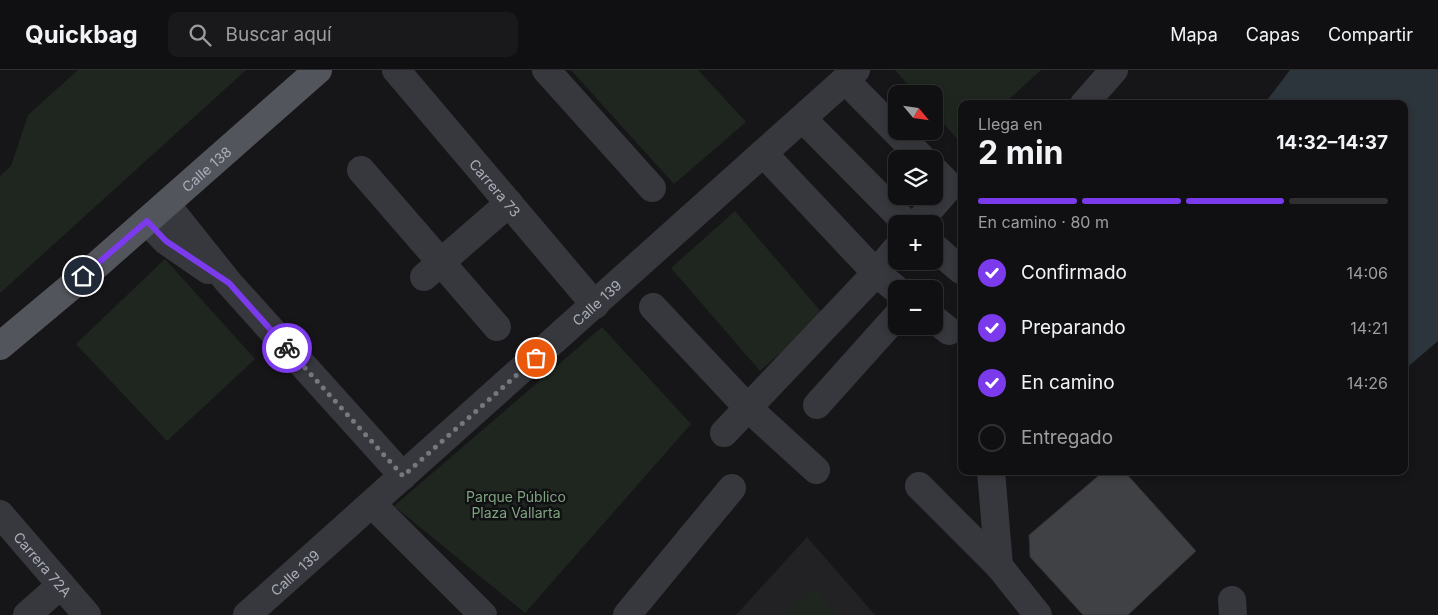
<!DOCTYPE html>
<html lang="es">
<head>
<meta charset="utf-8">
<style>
  :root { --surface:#101012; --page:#19191b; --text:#f1f3f6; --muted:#9c9d9f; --line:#303032; --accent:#7c3aed }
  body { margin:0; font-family:Inter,sans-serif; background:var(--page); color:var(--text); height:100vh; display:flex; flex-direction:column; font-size:19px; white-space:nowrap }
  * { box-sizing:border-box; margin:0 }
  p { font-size:16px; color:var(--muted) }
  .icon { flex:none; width:28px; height:28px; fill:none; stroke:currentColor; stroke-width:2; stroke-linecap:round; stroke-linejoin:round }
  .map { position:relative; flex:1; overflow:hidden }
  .details { position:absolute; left:958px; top:30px; width:450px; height:375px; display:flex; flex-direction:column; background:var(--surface); border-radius:10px; box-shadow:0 2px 8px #0003,0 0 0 1px var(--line) }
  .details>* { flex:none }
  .needle { width:32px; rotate:119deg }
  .fabs { position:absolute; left:888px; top:15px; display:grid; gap:10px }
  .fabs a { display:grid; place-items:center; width:55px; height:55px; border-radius:10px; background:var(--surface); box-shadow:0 2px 8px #0003,0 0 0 1px var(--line); font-size:25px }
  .pin { position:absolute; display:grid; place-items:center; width:42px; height:42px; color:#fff; margin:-21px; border:2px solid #fff; border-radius:50%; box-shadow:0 1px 5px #0007 }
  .courier { position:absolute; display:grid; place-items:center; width:50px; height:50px; margin:-25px; border:4px solid #7c3aed; border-radius:50%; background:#fff; color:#222; box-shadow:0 1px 6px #0007 }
  .overview em { font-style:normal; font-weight:700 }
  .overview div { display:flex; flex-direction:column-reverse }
  .overview { display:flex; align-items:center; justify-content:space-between; height:85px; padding:0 20px }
  h1 { font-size:32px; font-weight:700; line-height:38px }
  .bar { display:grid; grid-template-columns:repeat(4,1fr); gap:8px 5px; align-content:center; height:60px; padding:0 20px }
  .bar i { height:6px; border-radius:4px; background:var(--line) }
  .bar .active { background:var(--accent) }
  .bar p { grid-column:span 4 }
  ol { padding:0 20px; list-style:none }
  li { display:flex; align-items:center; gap:15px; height:55px }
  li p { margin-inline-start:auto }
  li .icon { padding:5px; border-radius:50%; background:var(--accent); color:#fff; stroke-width:4 }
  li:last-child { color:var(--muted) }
  li i { width:28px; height:28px; border:2px solid var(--line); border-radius:50% }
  header { display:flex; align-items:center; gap:30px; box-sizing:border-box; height:70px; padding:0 25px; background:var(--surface); border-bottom:1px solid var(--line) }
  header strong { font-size:24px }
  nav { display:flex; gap:28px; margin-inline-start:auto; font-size:18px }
  .search { width:350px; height:45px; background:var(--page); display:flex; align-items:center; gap:12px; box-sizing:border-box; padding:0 18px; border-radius:10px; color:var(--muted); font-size:19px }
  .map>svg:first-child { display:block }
  .built { fill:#222225 }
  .green { fill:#1e261f }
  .water { fill:#2c353c }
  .building { fill:#404145; stroke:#303034 }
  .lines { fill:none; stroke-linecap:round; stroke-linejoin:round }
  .minor { stroke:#37383d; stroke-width:28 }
  .major { stroke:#53555c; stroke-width:28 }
  .done { stroke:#757880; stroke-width:5; stroke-dasharray:0 9 }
  .route { stroke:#7c3aed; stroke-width:6 }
  .labels { text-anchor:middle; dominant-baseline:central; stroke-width:5; stroke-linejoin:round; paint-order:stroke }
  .street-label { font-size:14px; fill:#a8adb8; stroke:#111113 }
  .park-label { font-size:14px; fill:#7fa381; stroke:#111113 }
</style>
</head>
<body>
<header>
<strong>Quickbag</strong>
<div class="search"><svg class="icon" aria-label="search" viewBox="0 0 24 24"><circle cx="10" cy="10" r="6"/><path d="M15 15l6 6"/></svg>Buscar aquí</div>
<nav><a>Mapa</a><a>Capas</a><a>Compartir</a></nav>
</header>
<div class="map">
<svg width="1438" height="545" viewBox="0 0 1438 545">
  <rect width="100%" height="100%" fill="#161618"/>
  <polygon class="built" points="807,467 875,545 736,545"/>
  <g class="green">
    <polygon points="78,0 246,0 0,223 0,106 11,96 28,45"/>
    <polygon points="571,0 698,0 746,52 674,114"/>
    <polygon points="895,0 1041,0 1004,34 961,34 961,73 934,43 934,24 916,24"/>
    <polygon points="735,141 824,245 760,301 671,198"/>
    <polygon points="165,189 255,289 167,371 76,274"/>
    <polygon points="602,257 691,354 525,543 394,436"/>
    <polygon points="815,518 837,545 782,545"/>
  </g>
  <polygon class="water" points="1290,0 1438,0 1438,271 1404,300 1404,34 1264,34"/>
  <polygon class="building" points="1104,401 1124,401 1196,481 1128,545 1083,545 1030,487 1029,465"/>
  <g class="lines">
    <g class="minor">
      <path id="s1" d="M 396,0 L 595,235"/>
      <polyline points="546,0 652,118"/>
      <polyline points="845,10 923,89"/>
      <polyline points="1084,34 1114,0"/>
      <polyline points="803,49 907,154"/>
      <polyline points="763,83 876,203 896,219"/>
      <polyline points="361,100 497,257"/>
      <polyline points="166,134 229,213 403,406"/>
      <polyline points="147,151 166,171 208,200"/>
      <polyline points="917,154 950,116 934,100"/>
      <polyline points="934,177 961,200"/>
      <polyline points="424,207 509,133"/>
      <polyline points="653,237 748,338 816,400"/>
      <polyline points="934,249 949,261"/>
      <polyline points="817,335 896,247"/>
      <polyline points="724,363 876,203 896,179"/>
      <polyline points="991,401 999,496"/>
      <polyline points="919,416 999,496 1038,545"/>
      <polyline points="372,434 483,545"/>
      <path id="s2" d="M 0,444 L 87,545"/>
      <polyline points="1232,530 1233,545"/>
      <polyline points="27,545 61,515"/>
      <path id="s3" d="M 247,545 L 856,0"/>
      <polyline points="627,545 732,418"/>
    </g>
    <path class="major" id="s4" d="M 0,276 L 98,194 L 318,0"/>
  </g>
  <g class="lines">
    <polyline class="done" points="287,278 403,406 536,288"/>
    <polyline class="route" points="83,206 147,151 166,171 229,213 287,278"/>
  </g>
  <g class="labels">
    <g class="street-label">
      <text stroke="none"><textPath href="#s4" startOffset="272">Calle 138</textPath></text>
      <text stroke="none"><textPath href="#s1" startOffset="154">Carrera 73</textPath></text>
      <text stroke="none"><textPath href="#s3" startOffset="469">Calle 139</textPath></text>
      <text stroke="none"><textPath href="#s2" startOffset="66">Carrera 72A</textPath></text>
      <text stroke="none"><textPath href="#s3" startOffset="64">Calle 139</textPath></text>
    </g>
    <g class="park-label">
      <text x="516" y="426">Parque Público<tspan x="516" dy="16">Plaza Vallarta</tspan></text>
    </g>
  </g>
</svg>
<div class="fabs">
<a><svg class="needle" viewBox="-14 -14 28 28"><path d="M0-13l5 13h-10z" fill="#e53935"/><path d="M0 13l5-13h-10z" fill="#9c9d9f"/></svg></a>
<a><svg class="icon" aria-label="layers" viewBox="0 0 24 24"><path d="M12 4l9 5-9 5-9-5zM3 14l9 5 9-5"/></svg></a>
<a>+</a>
<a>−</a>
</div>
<div class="pin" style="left:536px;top:288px;background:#ea580c"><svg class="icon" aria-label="bag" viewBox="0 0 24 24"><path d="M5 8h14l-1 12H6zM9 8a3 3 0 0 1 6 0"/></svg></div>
<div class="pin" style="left:83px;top:206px;background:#1f2937"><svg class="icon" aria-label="home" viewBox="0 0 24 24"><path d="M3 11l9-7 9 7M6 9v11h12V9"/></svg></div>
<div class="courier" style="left:287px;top:278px"><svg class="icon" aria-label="bike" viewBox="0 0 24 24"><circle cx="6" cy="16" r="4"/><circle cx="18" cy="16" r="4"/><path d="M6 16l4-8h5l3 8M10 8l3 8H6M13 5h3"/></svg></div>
<section class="details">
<div class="overview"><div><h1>2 min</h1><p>Llega en</p></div><em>14:32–14:37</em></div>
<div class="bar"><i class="active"></i><i class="active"></i><i class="active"></i><i></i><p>En camino · 80 m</p></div>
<ol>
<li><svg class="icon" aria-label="check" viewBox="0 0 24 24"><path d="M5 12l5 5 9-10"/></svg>Confirmado<p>14:06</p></li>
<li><svg class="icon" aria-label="check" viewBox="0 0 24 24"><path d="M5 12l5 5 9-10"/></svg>Preparando<p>14:21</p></li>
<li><svg class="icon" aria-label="check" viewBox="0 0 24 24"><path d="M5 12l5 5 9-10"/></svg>En camino<p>14:26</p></li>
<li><i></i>Entregado</li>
</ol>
</section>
</div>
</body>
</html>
